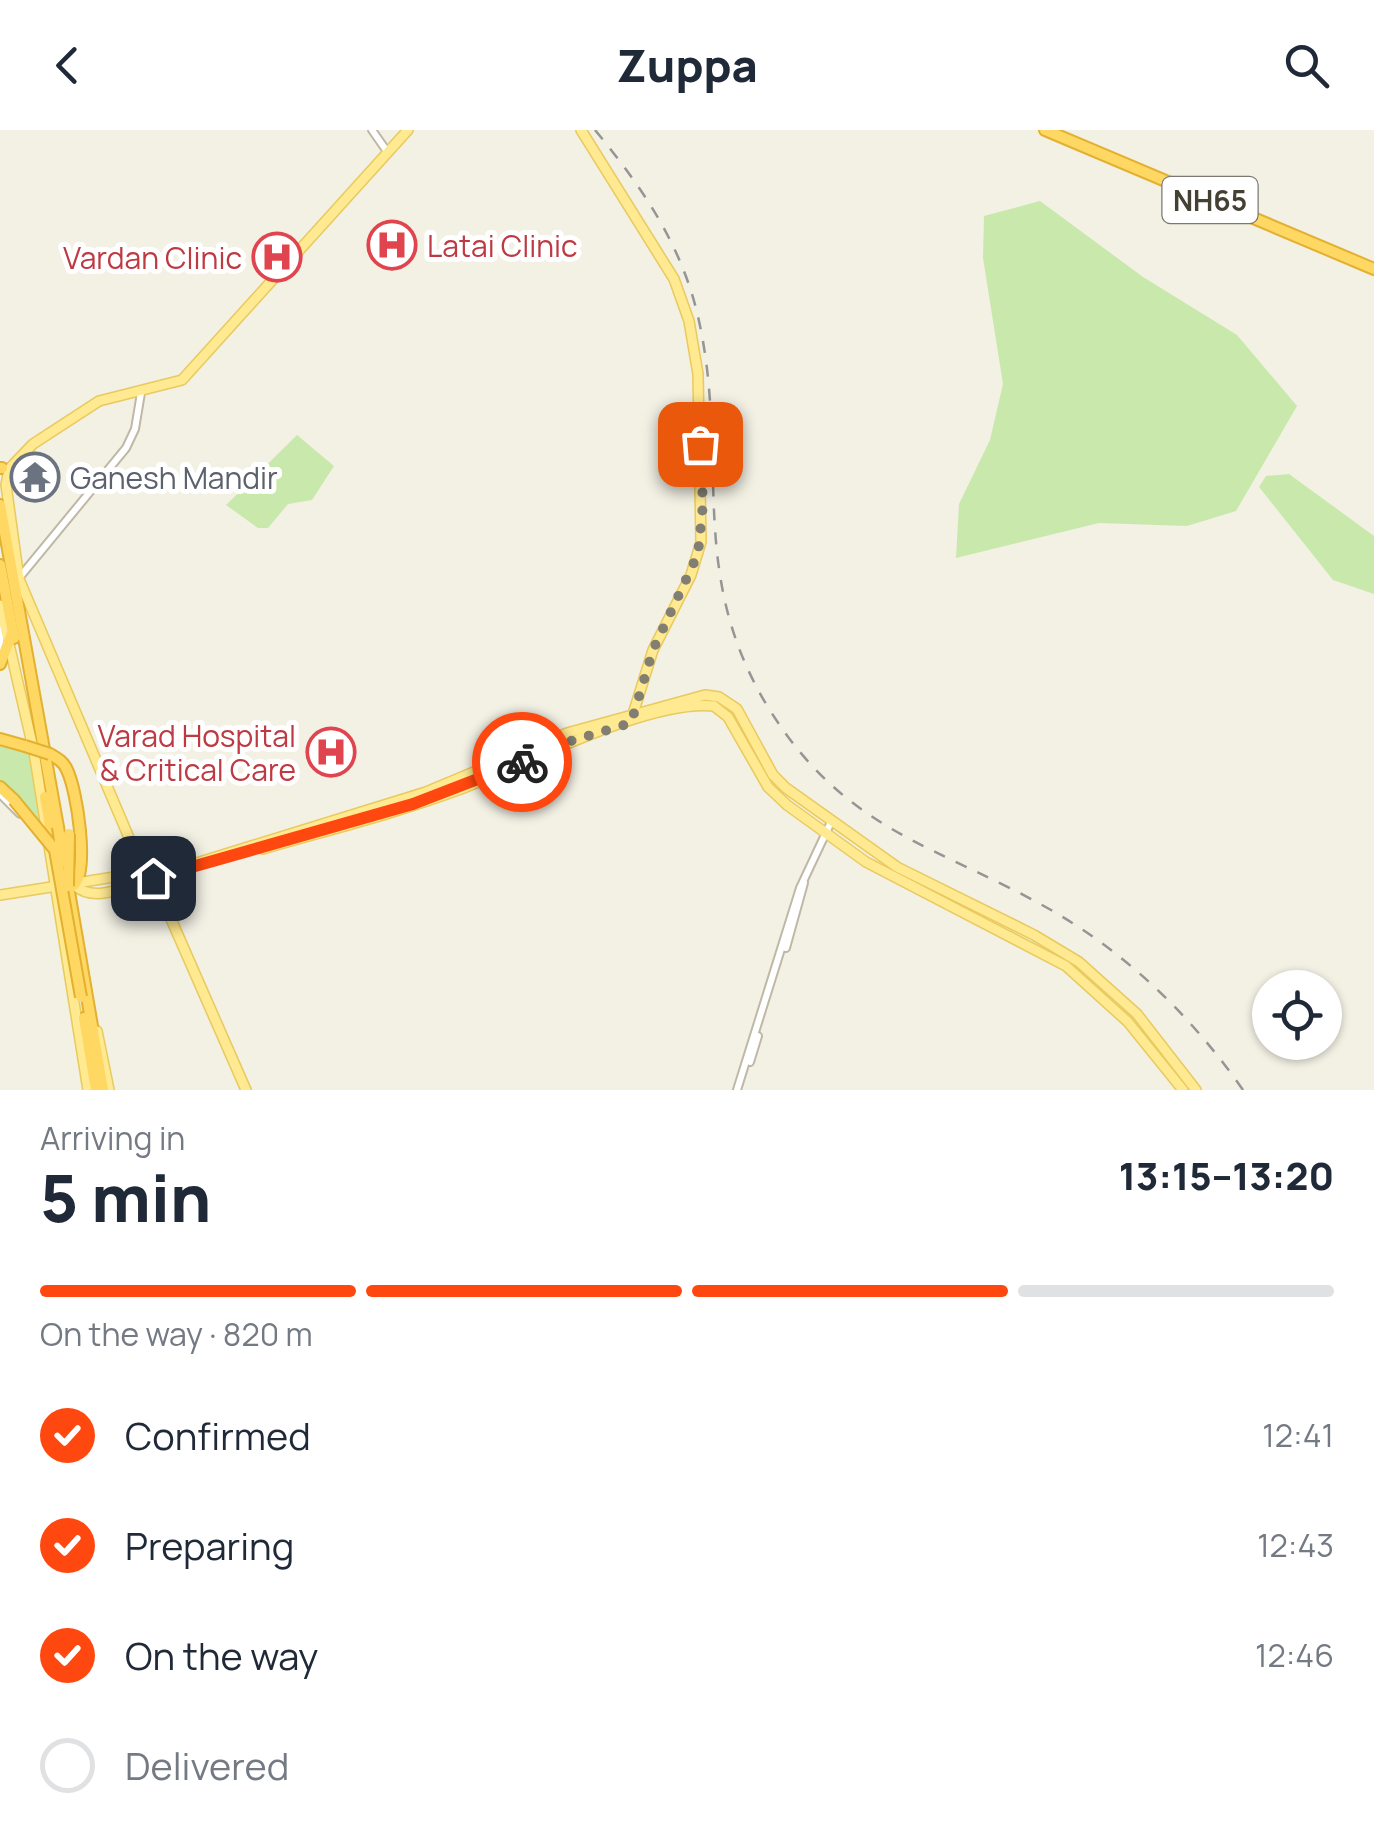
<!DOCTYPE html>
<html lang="en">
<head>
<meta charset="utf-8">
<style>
  :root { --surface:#fff; --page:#f6f6f7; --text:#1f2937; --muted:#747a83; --line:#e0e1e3; --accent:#ff480f }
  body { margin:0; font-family:Manrope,sans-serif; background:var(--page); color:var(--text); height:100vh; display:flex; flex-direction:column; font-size:38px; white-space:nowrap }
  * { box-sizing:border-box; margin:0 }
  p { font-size:32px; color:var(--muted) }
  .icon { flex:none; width:55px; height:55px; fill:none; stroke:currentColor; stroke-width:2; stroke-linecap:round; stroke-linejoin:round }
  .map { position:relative; height:960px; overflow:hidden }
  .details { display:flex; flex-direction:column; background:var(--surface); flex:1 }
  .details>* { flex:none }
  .fabs { position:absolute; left:1252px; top:840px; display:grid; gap:20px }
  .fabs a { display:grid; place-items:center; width:90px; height:90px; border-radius:50%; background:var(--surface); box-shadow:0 2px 8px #0004; font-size:50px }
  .pin { position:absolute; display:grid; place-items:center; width:85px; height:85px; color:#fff; margin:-42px; border-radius:20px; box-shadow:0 5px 15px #0006 }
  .courier { position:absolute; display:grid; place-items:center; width:100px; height:100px; margin:-50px; border:8px solid #ff480f; border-radius:50%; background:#fff; color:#222; box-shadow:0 2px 12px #0007 }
  .head em { font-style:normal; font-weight:800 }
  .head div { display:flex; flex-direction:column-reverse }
  .head { display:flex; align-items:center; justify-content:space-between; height:170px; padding:0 40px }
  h1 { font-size:65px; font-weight:800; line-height:75px }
  .bar { display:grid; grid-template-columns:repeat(4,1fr); gap:15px 10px; align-content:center; height:120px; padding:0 40px }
  .bar i { height:12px; border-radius:8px; background:var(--line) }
  .bar .active { background:var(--accent) }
  .bar p { grid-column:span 4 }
  ol { padding:0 40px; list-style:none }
  li { display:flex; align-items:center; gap:30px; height:110px }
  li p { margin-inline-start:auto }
  li .icon { padding:10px; border-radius:50%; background:var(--accent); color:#fff; stroke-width:4 }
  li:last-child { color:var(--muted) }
  li i { width:55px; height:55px; border:5px solid var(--line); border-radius:50% }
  header { display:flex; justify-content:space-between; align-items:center; height:130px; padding:0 40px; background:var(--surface); font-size:45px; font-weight:800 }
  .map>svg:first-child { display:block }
  .green { fill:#c8e9ab }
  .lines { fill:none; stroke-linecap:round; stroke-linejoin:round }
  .minor-casing { stroke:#bfb8a7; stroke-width:10 }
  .major-casing { stroke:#e8ca5e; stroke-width:12 }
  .highway-casing { stroke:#e3b02f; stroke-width:14 }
  .minor { stroke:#fff; stroke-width:6 }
  .major { stroke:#ffe991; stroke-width:9 }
  .highway { stroke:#ffd863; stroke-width:10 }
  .rail { stroke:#959595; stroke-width:2.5; stroke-dasharray:12 12; stroke-linecap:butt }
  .highway-bridge-casing { stroke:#e3b02f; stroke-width:14; stroke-linecap:butt }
  .highway-bridge { stroke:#ffd863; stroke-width:10 }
  .done { stroke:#827e72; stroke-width:10; stroke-dasharray:0 18 }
  .route { stroke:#ff480f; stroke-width:12 }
  .labels { text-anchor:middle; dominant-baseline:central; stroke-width:10; stroke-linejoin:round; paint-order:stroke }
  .shield { fill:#fff; stroke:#7d7971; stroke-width:2.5 }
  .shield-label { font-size:28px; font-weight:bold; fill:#454034 }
  .health-label { font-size:30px; fill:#be3a42; stroke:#fff; text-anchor:end }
  .worship-label { font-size:30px; fill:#5b616d; stroke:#fff; text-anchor:start }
</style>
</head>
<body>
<header><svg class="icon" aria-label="back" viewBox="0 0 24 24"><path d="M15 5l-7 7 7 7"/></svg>Zuppa<svg class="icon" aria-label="search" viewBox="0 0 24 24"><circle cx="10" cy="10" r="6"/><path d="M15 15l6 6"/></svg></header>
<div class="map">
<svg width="1374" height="960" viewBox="0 0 1374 960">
  <rect width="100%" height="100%" fill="#f3f0e4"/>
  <g class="green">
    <polygon points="1040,71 1143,147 1237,205 1297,276 1236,381 1187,396 1099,393 956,428 959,374 990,310 1003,254 983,128 984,86"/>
    <polygon points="297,305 334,336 312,370 288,374 268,398 258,398 226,375"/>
    <polygon points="1289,344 1374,406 1374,464 1333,450 1259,357 1266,346"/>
    <polygon points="0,614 30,623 42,694 0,653"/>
  </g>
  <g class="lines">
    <g class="minor-casing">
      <g id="minor">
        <polyline points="372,0 386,20"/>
        <polyline points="19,448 126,318 135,299 141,263"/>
        <polyline points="0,518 1,496"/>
        <polyline points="0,664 20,684"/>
        <polyline points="786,818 804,753"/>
        <polyline points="750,932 758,906"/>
        <polyline points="737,960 800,758 831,692"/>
      </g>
    </g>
    <g class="major-casing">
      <g id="major">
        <polyline points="581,0 674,149 689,191 698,244 701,412 691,445 653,520 633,584"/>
        <polyline points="0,475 34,622 88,960"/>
        <path d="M 263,719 C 328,700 397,683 461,659 C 523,635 649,569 714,576 L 728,587 L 768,657 L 787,675 L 866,732 L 1066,836 L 1128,892 L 1183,960"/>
        <polyline points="144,743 19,449 6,355 9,339 33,314 99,271 182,250 408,0"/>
        <polyline points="153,748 246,960"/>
        <polyline points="145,750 161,784"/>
        <path d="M 74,755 C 97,776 131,752 156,748"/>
        <polyline points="0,765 190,735 426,662 567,603 705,565 719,567 737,579 773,645 786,658 897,737 1034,805 1079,832 1137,884 1196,960"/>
        <polyline points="97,901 109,960"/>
      </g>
    </g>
    <g class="highway-casing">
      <g id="highway">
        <polyline points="1045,0 1374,139"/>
        <polyline points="0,338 2,338"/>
        <polyline points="0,375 58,697"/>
        <polyline points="0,435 14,508"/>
        <polyline points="0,534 12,503"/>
        <polyline points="0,609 25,616"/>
        <path d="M 50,624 C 57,628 64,632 67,640 C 77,660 89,740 74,755"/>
        <polyline points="0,657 14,670"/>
        <polyline points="45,667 54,719"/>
        <polyline points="68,756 103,960"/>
        <polyline points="84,888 96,960"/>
      </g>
    </g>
    <use href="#minor" class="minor"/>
    <use href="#major" class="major"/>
    <use href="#highway" class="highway"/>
    <path class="rail" d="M 595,0 C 643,58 683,117 699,191 C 730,333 685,445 771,582 C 848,703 937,715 1051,780 C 1129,825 1192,887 1243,960"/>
    <g class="highway-bridge-casing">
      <g id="highway-bridge">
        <polyline points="25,616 50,624"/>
        <polyline points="14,670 55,720 81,867"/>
        <polyline points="58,697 63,731"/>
        <polyline points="68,756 69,704"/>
      </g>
    </g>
    <use href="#highway-bridge" class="highway-bridge"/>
  </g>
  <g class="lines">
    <polyline class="done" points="522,632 561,614 631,593 653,520 698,424 703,374 700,314"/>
    <polyline class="route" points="153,748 413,674 522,632"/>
  </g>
  <defs>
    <g id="hospital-ring" transform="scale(2.5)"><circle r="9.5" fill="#fff" stroke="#e0444e" stroke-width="1.5"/><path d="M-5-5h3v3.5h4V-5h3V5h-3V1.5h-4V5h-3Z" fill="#e0444e"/></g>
    <g id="temple-ring" transform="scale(2.5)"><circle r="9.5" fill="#fff" stroke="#6b7280" stroke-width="1.5"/><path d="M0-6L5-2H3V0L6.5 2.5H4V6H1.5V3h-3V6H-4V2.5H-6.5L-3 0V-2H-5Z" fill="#6b7280"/></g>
  </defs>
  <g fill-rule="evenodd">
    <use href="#hospital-ring" x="392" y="115"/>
    <use href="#hospital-ring" x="277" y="127"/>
    <use href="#temple-ring" x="35" y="347"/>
    <use href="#hospital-ring" x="331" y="622"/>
  </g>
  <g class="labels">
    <rect class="shield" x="1162.5" y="47" width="95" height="46" rx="8"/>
    <g class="shield-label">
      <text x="1210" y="70">NH65</text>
    </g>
    <g class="health-label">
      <text x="427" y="115" text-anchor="start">Latai Clinic</text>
      <text x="242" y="127">Vardan Clinic</text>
      <text x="296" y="605">Varad Hospital<tspan x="296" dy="34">&amp; Critical Care</tspan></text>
    </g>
    <g class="worship-label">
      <text x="70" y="347">Ganesh Mandir</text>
    </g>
  </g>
</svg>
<div class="fabs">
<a><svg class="icon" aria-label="locate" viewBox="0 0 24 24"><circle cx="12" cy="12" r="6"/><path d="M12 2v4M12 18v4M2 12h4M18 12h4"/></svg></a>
</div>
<div class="pin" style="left:700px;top:314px;background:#ea580c"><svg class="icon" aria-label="bag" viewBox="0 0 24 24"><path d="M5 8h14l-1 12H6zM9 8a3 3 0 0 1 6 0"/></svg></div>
<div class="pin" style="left:153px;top:748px;background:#1f2937"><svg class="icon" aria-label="home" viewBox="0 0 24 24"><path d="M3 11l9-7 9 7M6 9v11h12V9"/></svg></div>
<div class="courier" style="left:522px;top:632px"><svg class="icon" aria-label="bike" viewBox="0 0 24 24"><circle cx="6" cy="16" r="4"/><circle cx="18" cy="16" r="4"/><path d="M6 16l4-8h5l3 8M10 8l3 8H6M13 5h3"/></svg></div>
</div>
<section class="details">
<div class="head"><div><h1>5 min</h1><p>Arriving in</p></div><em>13:15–13:20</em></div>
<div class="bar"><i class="active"></i><i class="active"></i><i class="active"></i><i></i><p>On the way · 820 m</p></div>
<ol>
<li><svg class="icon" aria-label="check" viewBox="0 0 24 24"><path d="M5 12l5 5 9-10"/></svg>Confirmed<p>12:41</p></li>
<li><svg class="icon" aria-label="check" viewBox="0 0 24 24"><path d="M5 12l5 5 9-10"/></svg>Preparing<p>12:43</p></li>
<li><svg class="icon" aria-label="check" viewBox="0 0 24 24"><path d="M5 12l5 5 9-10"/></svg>On the way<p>12:46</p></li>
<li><i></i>Delivered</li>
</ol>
</section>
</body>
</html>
